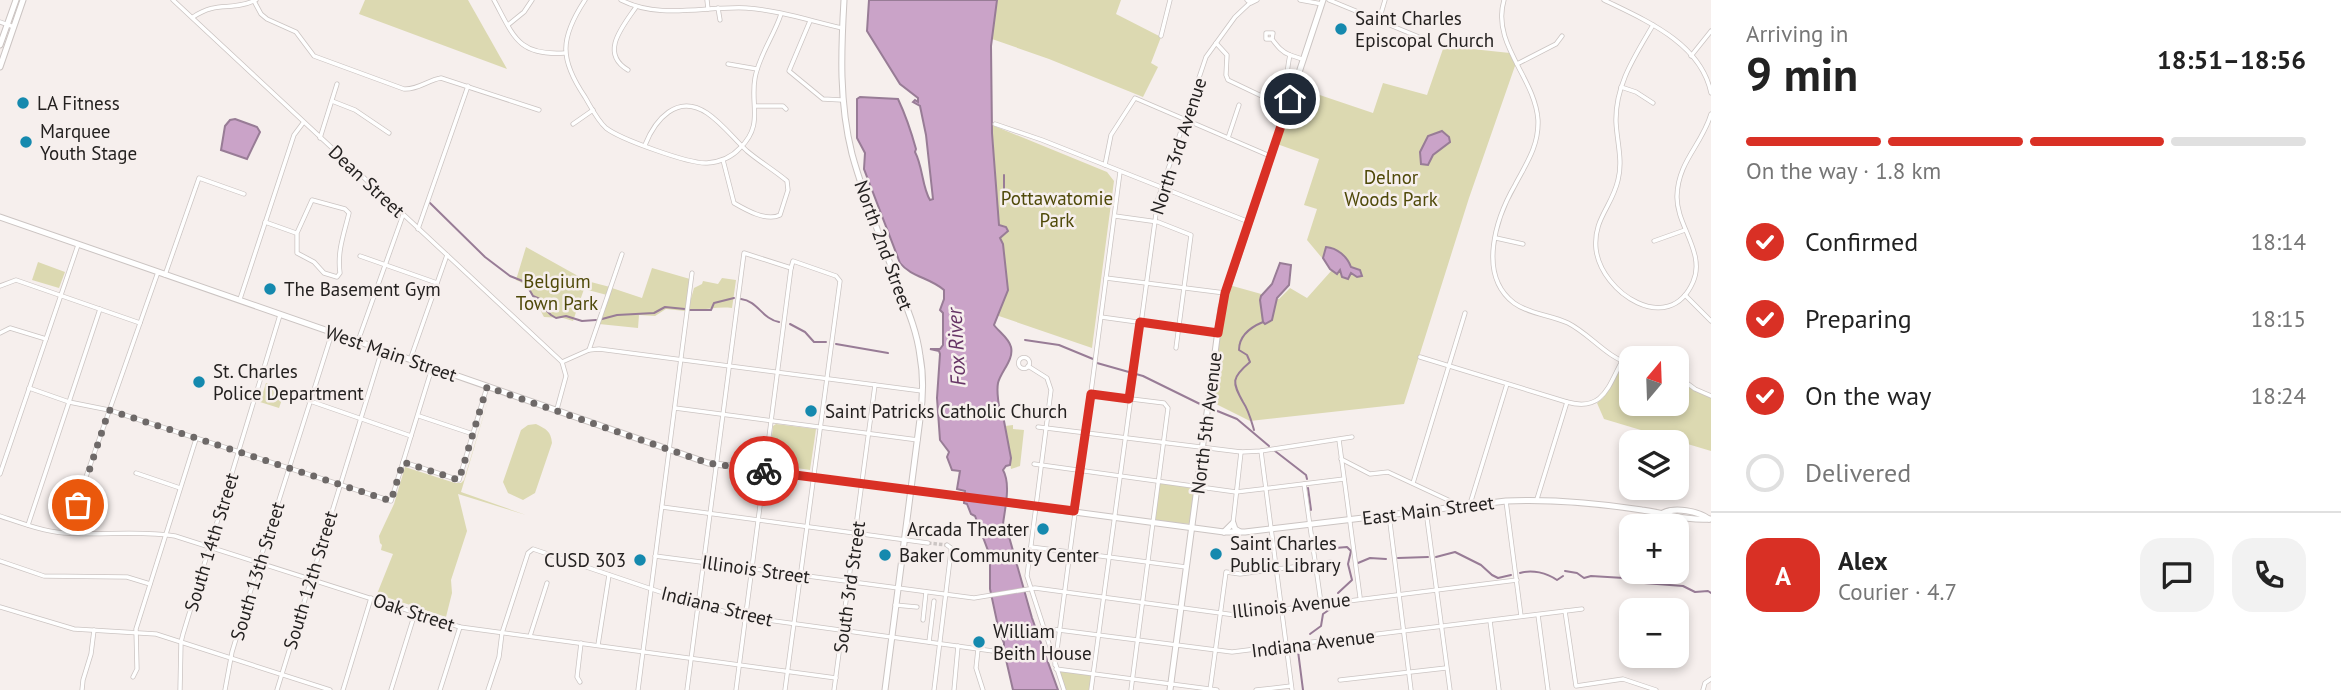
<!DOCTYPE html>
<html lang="en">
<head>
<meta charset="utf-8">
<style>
  :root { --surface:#fff; --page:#f2f2f2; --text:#222; --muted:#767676; --line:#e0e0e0; --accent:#d93025 }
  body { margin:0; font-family:"PT Sans",sans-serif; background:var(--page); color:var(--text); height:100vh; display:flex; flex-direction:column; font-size:26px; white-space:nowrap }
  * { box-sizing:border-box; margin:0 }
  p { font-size:23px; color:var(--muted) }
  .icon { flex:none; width:38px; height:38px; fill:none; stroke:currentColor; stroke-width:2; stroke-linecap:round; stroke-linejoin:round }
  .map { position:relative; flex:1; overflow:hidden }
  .details { display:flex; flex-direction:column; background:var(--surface); width:630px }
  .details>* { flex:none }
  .needle { width:46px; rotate:19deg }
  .fabs { position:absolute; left:1619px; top:346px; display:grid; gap:14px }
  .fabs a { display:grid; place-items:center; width:70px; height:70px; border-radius:14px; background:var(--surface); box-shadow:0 4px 10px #0003; font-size:35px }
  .pin { position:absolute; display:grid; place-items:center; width:60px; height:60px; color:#fff; margin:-30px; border:4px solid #fff; border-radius:50%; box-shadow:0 2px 7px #0007 }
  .courier { position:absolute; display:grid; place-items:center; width:70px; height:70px; margin:-35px; border:5px solid #d93025; border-radius:50%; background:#fff; color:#222; box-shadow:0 2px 9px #0007 }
  .headline em { font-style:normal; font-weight:700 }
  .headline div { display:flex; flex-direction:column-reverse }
  .headline { display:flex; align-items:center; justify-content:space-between; height:119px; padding:0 35px }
  h1 { font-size:46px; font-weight:700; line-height:52px }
  .bar { display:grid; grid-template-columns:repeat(4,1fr); gap:10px 7px; align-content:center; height:84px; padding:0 35px }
  .bar i { height:9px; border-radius:5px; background:var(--line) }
  .bar .active { background:var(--accent) }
  .bar p { grid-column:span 4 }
  .line { display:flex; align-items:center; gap:18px; padding:0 35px; border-top:2px solid var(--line) }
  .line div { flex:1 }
  .round { display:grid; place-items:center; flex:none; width:74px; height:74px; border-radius:21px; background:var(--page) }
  ol { padding:0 35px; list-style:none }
  li { display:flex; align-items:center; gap:21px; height:77px }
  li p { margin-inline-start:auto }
  li .icon { padding:7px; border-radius:50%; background:var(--accent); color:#fff; stroke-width:4 }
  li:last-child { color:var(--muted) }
  li i { width:38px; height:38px; border:4px solid var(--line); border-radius:50% }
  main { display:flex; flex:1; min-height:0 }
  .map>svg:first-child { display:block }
  .green { fill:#dcd9b1 }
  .water { fill:#caa3c8; stroke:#987c96; stroke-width:2 }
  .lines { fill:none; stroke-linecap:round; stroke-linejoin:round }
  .stream { stroke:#987c96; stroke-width:2 }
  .minor-tunnel { stroke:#ccc6c4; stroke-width:3.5; stroke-dasharray:3.5 2; stroke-linecap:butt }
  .minor-casing { stroke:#cbc4c2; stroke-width:5 }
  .major-casing { stroke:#cbc4c2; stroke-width:7 }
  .minor { stroke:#fff; stroke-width:3.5 }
  .major { stroke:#fff; stroke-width:5 }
  .done { stroke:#6e6968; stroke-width:7; stroke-dasharray:0 12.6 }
  .route { stroke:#d93025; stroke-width:9 }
  .poi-dot { fill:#1589ae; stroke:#f6efed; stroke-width:2.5 }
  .labels { text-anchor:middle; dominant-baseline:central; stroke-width:5; stroke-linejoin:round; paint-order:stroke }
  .poi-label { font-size:19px; fill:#242120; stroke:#f6efed; text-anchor:start }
  .street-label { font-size:19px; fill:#242120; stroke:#f6efed }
  .park-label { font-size:19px; fill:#4f4909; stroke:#f6efed }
  .water-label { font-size:21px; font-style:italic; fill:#663465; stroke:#f6efed }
</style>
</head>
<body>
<main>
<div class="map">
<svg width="1711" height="690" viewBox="0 0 1711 690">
  <rect width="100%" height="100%" fill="#f6efed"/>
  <g class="green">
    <polygon points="365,0 468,0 507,69 359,14"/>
    <polygon points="997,0 1121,0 1116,14 1161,37 1151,63 1158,67 1143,97 1049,59 992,39"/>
    <polygon points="1444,46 1510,53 1516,63 1469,198 1404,404 1250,421 1210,401 1222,309 1229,285 1279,299 1290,288 1307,298 1332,270 1307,240 1317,209 1304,205 1319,159 1277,144 1296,87 1373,113 1383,83 1427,95"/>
    <polygon points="992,125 1107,172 1114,181 1092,348 996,315 1003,244 1000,238 1007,233 1006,227 999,225"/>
    <path d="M 526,247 L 587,281 L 610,287 L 607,295 L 584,289 L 573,321 L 563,318 L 544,317 C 538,305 529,284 516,280 Z"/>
    <polygon points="38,262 65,272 59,288 32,280"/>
    <polygon points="652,268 690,279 685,311 666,309 655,316 639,315 638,328 599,324 612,288 642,298"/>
    <path d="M 722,278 L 736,280 L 732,308 C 716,306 705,311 688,309 L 694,288 L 702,284 L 703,281 L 718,284 Z"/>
    <polygon points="1622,363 1631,365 1631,404 1676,404 1677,377 1697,392 1711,396 1711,451 1604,419 1597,403 1603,398"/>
    <polygon points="266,383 285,391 279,408 260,402"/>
    <polygon points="490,394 461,492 526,515 458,494 467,531 451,580 452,593 446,617 377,594 393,554 381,550 382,545 380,543 379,536 394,504 405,467 455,483 461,483 464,480"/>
    <path d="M 536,424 C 546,429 551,431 552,443 L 535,493 L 523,500 L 508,493 L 503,482 L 521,430 L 528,425 Z"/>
    <polygon points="776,424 816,429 810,470 769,464 773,426"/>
    <polygon points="1013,425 1013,429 1024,430 1020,466 1011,469 1005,426"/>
    <polygon points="1158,483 1195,488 1191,524 1153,521"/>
    <polygon points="1058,670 1093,674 1091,690 1064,690"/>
  </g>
  <g class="water">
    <path d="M 869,0 L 997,0 L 991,46 L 992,133 L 999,225 L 1006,227 L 1008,231 L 1000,238 L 1003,244 L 1008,290 L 994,325 C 998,331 1009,338 1011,347 C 1014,360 1001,371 998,383 C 996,394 999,406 1001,417 L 1003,417 L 1004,421 L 1011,458 L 1010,465 L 1006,466 L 1003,470 C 1011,484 1005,508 1003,524 L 1006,526 L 1032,618 L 1058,690 L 1013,690 L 1004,651 L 1004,643 L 999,631 L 990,589 L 990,556 L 975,516 L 971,514 L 967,504 L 964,503 L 965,491 L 957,489 L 960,471 L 952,470 L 947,457 L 949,452 L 940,440 L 937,398 L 940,354 L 939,351 L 930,349 L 940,349 L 943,345 L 943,313 L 940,310 L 944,299 L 944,290 C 931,278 911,277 900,263 L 864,169 L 865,153 L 857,138 L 857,99 L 860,97 L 898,99 C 906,116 911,131 916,149 L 915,152 C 923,167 922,187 930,200 L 933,199 L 926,135 L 920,106 L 913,102 L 915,100 L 918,102 L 918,98 L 900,84 L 867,31 Z"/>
    <polygon points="235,119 257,127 260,132 247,159 221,150 225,126 230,120"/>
    <polygon points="1442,131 1449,137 1450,142 1433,155 1428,165 1421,164 1420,152 1428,136"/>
    <path d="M 1326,247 C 1337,248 1347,256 1351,267 L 1360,270 L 1362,276 L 1357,277 L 1351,273 L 1348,279 L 1342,277 L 1340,270 L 1337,274 L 1330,269 L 1323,258 Z"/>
    <polygon points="1280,263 1291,265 1289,285 1277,298 1272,320 1265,324 1263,322 1260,300 1261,296 1272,284"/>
  </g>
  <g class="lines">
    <g class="stream">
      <polyline points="1004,175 1004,194"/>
      <polyline points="430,203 485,257 510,276 525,282 533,296 540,299 544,308 551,315 556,318 566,316 582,321 596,320"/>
      <path d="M 741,299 C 758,301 762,319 779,322"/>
      <polyline points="690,310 711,310 714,303 734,298"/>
      <polyline points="602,319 617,315 654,313 665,307 685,309"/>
      <polyline points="790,324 805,332 814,342 826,342"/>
      <polyline points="1025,340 1059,345 1093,359"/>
      <polyline points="836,344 888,353"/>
      <polyline points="1097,363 1143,376 1204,406"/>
      <polyline points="1210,408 1237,419 1269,446"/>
      <path d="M 1254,430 C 1251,420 1249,411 1243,402 C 1232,382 1231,378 1250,362 L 1247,355 L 1239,350 C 1239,336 1251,327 1263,322"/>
      <polyline points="1275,451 1306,475 1307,479"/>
      <polyline points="1308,488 1311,510"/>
      <polyline points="1333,542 1335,548 1347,547 1351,551 1348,564 1352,580 1338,593"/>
      <polyline points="1436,557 1455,552 1481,565 1492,575 1498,578 1511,575"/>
      <polyline points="1398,558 1428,557"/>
      <polyline points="1358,563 1370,558 1386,559"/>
      <polyline points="1565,571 1577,573 1584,578 1591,576 1624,578 1644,583 1683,586 1695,592 1708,591 1711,593"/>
      <path d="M 1520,573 C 1532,569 1547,573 1557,580 L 1563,576"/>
      <polyline points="1310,634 1321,626 1323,614 1333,607"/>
      <polyline points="1298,651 1303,690"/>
    </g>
    <polyline class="minor-tunnel" points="928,543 947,545"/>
    <g class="minor-casing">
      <g id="minor">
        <polyline points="173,0 562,362 566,376 557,409"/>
        <path d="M 494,0 C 514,37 518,56 565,53"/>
        <path d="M 585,0 C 560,38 559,59 585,97 C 591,107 597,120 606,128 C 620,139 689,164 707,163 C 719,162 732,157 740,148 C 764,125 750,105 755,78 C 759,55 774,36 781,14"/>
        <path d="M 621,0 C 660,20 704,6 746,8 C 778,10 811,21 842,28"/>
        <polyline points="707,0 708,9"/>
        <polyline points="1247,0 1251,3 1257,0"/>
        <polyline points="1300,0 1322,4"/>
        <polyline points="1329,0 1419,37"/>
        <path d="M 1504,0 C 1491,44 1535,77 1538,120 C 1539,146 1526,164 1515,185 C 1496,218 1477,275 1514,303 C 1529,314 1551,315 1568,323 C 1590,334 1607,358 1631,364"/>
        <path d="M 1604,0 C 1645,20 1701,43 1711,93"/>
        <path d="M 254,1 L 261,14 L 267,19 L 296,32 L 314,56 L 404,89 C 418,90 428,80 441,78 L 539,110"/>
        <polyline points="718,8 720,20"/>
        <path d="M 193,17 C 218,0 230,12 256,0"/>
        <polyline points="1379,20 1385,0"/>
        <polyline points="810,21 789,71 823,99 842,100"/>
        <polyline points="0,22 14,27"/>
        <polyline points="508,25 524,12 532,0"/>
        <path d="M 1653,25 C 1635,56 1615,85 1616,122 C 1617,142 1623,161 1618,180 C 1612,207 1593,219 1596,249 C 1601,293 1669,337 1693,282 C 1706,253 1676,225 1677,196 C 1678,161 1702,145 1711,114"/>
        <polyline points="1161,36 1170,0"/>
        <path d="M 1272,39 L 1266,39 L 1266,33 L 1273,33 L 1272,39 C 1278,47 1282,52 1290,55"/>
        <path d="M 1216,43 L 1227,55 L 1226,75 L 1228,80 L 1270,100 C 1288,95 1286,71 1290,55 L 1302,59"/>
        <polyline points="1691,56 1711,31"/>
        <polyline points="728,64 757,69"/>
        <polyline points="1517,64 1556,44 1562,36"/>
        <path d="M 628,70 C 599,53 623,26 636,7"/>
        <polyline points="1621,87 1636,92 1653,103"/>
        <polyline points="332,101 355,110 389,133"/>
        <polyline points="756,106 783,106 786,109"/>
        <polyline points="573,124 593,110"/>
        <polyline points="995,124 1042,140 1249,222"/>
        <polyline points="320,138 337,84"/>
        <polyline points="1228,138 1239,105"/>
        <path d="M 645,145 C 655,120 677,93 707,113 C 722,123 734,139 747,151 C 760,162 774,170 787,181 L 788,190 L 780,215 C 767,222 746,210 734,203 L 723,160"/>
        <polyline points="1105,165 1111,135 1135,98 1270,156"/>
        <path d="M 312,200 L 345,209 L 349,213 C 344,234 337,251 340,273 L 337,277 L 324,273 L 314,262 L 297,253 L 297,233 Z"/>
        <polyline points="1115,216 1158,222 1191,235 1176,348"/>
        <polyline points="265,222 296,233"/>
        <polyline points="418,229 468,86"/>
        <polyline points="1496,238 1523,244"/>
        <polyline points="1654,241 1685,230"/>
        <polyline points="360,256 437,283"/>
        <polyline points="165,275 199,178 244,194"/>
        <polyline points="1106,278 1225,293"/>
        <polyline points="0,286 16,280 140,323"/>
        <polyline points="1685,295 1711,321"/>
        <polyline points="240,299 294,135 303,123"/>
        <polyline points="1101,317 1217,333"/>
        <polyline points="0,333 10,328 46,339"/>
        <polyline points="358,341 403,215"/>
        <polyline points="589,350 622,254"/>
        <path d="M 1420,357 L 1567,402 C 1603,412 1608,387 1622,361"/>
        <circle cx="1024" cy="363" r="5.5"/>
        <polyline points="410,360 447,255"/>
        <polyline points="562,362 589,350 599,349 922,391"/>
        <polyline points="1028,366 1047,378 1051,390 1027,576 1064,690"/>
        <polyline points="1676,375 1695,389 1711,396"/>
        <polyline points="29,388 69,402 109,410 391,501 432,368"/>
        <polyline points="284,392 411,436"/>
        <polyline points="1091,394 1164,403 1168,408 1131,690"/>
        <polyline points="675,408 918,440"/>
        <polyline points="419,416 473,434"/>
        <polyline points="1038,427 1241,452 1261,451 1352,437"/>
        <polyline points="1339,440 1360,597"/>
        <polyline points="1261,451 1292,690"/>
        <polyline points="1341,459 1370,474 1388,472 1461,506"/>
        <polyline points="403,462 459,480 487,387"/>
        <polyline points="1034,464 1236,492 1344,479"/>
        <polyline points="136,473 180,488"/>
        <polyline points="0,474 78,245"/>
        <polyline points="1413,483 1465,313"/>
        <polyline points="1304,484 1321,603"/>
        <polyline points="1537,499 1567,402"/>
        <polyline points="1506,501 1521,616"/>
        <polyline points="1470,504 1507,384"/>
        <polyline points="662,507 928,543"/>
        <polyline points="1426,511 1450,690"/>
        <polyline points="1389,515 1411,690"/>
        <path d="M 0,516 C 21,523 42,531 64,533 C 101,536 138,530 175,536 L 460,627 L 836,678"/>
        <polyline points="1233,523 1241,452"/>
        <polyline points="28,525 100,309"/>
        <polyline points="79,533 78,513 81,491 158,272"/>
        <polyline points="1031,547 1186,567"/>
        <polyline points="655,556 974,598 1035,588 1235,615 1517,580"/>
        <polyline points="0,561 44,576 127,577 150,584"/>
        <polyline points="895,605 917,607"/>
        <polyline points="0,607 74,629 156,634 330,690"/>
        <polyline points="1565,611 1576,686 1623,679 1656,690"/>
        <polyline points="1538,615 1548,690"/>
        <polyline points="923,620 926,592"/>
        <polyline points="1490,621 1499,690"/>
        <polyline points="1043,628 1232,652 1582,609"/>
        <polyline points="530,636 547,583"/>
        <polyline points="929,642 934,601"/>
        <polyline points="598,645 609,575"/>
        <polyline points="978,649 976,668 983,690"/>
        <polyline points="1055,665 1120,172"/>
        <polyline points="1056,669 1217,690"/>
        <polyline points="133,677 137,669 136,629 196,439"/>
        <polyline points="1340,680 1446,668"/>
        <polyline points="580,682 577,677 581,643"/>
        <polyline points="82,690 83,680 91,654 94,630"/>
        <polyline points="180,690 181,642 183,634 280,315"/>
        <polyline points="225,690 232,652 259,563 332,333"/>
        <polyline points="277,690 382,350"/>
        <polyline points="343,690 371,598"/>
        <polyline points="391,690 415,613"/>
        <polyline points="440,690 460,627"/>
        <polyline points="488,690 499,657 502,633 528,553 533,549 699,605 746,617 993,651"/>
        <polyline points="638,690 692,273"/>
        <polyline points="687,690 744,253 791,268"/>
        <polyline points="736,690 791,268"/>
        <polyline points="785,690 840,281 836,276 793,261 791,268"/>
        <polyline points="834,690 875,385"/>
        <polyline points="934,690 951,551 951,548 947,545"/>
        <polyline points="954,690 958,646"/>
        <polyline points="1091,690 1158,199 1206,57 1235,17 1253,0"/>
        <polyline points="1210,690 1226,572 1240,574 1331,562"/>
        <polyline points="1256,690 1291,686"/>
        <polyline points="1703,690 1705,683 1711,679"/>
      </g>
    </g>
    <g class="major-casing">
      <g id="major">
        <path d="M 844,0 C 841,52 839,102 852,154 C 864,198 882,241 898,285 C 907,308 917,331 920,356 C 924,377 923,398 920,419 L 885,690"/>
        <polyline points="0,45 16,0"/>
        <polyline points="0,67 23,0"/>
        <path d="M 0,217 L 708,463 L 1224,532 L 1245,532 L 1506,501 C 1551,499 1597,503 1642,510 C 1665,513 1687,521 1711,519"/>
        <path d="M 1663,513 C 1675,507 1698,511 1709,519"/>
        <polyline points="1224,532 1233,523 1235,529 1240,532"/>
        <polyline points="1170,690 1221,308 1323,0"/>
      </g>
    </g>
    <use href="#minor" class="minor"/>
    <use href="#major" class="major"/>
  </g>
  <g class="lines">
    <polyline class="done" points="78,505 109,410 391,501 403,462 459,480 487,387 708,463 764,471"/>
    <polyline class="route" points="764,471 1074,511 1091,394 1129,399 1140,322 1218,333 1225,293 1290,99"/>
  </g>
  <g class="poi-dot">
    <circle cx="1341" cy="29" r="7"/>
    <circle cx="23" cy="103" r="7"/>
    <circle cx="26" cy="142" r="7"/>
    <circle cx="270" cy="289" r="7"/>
    <circle cx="199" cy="382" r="7"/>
    <circle cx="811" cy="411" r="7"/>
    <circle cx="1043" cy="529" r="7"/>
    <circle cx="1216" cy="554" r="7"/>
    <circle cx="885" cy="555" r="7"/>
    <circle cx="640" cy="560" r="7"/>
    <circle cx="979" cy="642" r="7"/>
  </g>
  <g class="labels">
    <g class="poi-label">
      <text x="1355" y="18">Saint Charles<tspan x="1355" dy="22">Episcopal Church</tspan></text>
      <text x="37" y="103">LA Fitness</text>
      <text x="40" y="131">Marquee<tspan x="40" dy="22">Youth Stage</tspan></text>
      <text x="284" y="289">The Basement Gym</text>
      <text x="213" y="371">St. Charles<tspan x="213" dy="22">Police Department</tspan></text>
      <text x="825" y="411">Saint Patricks Catholic Church</text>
      <text x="1029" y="529" text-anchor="end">Arcada Theater</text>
      <text x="1230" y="543">Saint Charles<tspan x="1230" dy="22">Public Library</tspan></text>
      <text x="899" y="555">Baker Community Center</text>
      <text x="626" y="560" text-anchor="end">CUSD 303</text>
      <text x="993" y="631">William<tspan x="993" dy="22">Beith House</tspan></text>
    </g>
    <g class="street-label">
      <text transform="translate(1178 146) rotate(-72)">North 3rd Avenue</text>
      <text transform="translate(367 181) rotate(43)">Dean Street</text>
      <text transform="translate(884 245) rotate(70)">North 2nd Street</text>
      <text transform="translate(391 353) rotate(19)">West Main Street</text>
      <text transform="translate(1206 423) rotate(-83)">North 5th Avenue</text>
      <text transform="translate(1428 510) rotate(-7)">East Main Street</text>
      <text transform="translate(211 542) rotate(-73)">South 14th Street</text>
      <text transform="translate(756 569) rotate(8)">Illinois Street</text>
      <text transform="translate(257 571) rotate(-73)">South 13th Street</text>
      <text transform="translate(310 580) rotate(-73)">South 12th Street</text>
      <text transform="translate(849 587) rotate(-82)">South 3rd Street</text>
      <text transform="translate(1291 605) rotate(-6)">Illinois Avenue</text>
      <text transform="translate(717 606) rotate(14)">Indiana Street</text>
      <text transform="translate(414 612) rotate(18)">Oak Street</text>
      <text transform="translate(1313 643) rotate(-7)">Indiana Avenue</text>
    </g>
    <g class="park-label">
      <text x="1391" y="177">Delnor<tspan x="1391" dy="22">Woods Park</tspan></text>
      <text x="1057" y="198">Pottawatomie<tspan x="1057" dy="22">Park</tspan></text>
      <text x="557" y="281">Belgium<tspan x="557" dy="22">Town Park</tspan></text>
    </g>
    <g class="water-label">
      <text transform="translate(956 347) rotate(-93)">Fox River</text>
    </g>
  </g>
</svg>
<div class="fabs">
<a><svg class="needle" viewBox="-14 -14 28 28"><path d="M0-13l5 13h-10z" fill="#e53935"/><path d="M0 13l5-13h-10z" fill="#767676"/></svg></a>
<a><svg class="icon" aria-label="layers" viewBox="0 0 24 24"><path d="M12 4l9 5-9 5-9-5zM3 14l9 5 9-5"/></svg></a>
<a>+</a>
<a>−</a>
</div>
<div class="pin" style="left:78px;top:505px;background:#ea580c"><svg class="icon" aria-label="bag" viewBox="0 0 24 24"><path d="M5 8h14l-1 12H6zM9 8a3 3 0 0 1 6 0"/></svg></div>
<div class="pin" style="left:1290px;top:99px;background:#1f2937"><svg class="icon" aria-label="home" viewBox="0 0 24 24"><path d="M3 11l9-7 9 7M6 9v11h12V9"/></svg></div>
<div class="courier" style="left:764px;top:471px"><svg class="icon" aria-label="bike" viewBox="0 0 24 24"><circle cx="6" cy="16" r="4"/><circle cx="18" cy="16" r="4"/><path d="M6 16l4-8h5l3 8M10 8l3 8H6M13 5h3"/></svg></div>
</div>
<section class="details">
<div class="headline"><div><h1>9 min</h1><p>Arriving in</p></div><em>18:51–18:56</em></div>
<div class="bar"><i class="active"></i><i class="active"></i><i class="active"></i><i></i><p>On the way · 1.8 km</p></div>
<ol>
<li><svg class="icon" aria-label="check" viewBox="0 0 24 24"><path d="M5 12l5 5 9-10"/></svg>Confirmed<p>18:14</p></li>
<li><svg class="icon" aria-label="check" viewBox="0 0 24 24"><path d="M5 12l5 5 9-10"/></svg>Preparing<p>18:15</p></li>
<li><svg class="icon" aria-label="check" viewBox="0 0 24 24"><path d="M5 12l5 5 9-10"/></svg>On the way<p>18:24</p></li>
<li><i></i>Delivered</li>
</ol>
<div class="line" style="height:126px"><b class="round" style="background:var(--accent);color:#fff">A</b><div><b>Alex</b><p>Courier · 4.7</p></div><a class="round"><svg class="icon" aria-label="chat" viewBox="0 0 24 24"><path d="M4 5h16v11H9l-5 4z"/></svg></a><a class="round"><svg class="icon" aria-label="phone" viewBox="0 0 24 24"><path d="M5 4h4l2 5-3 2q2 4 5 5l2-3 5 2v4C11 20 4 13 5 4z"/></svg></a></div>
</section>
</main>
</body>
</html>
